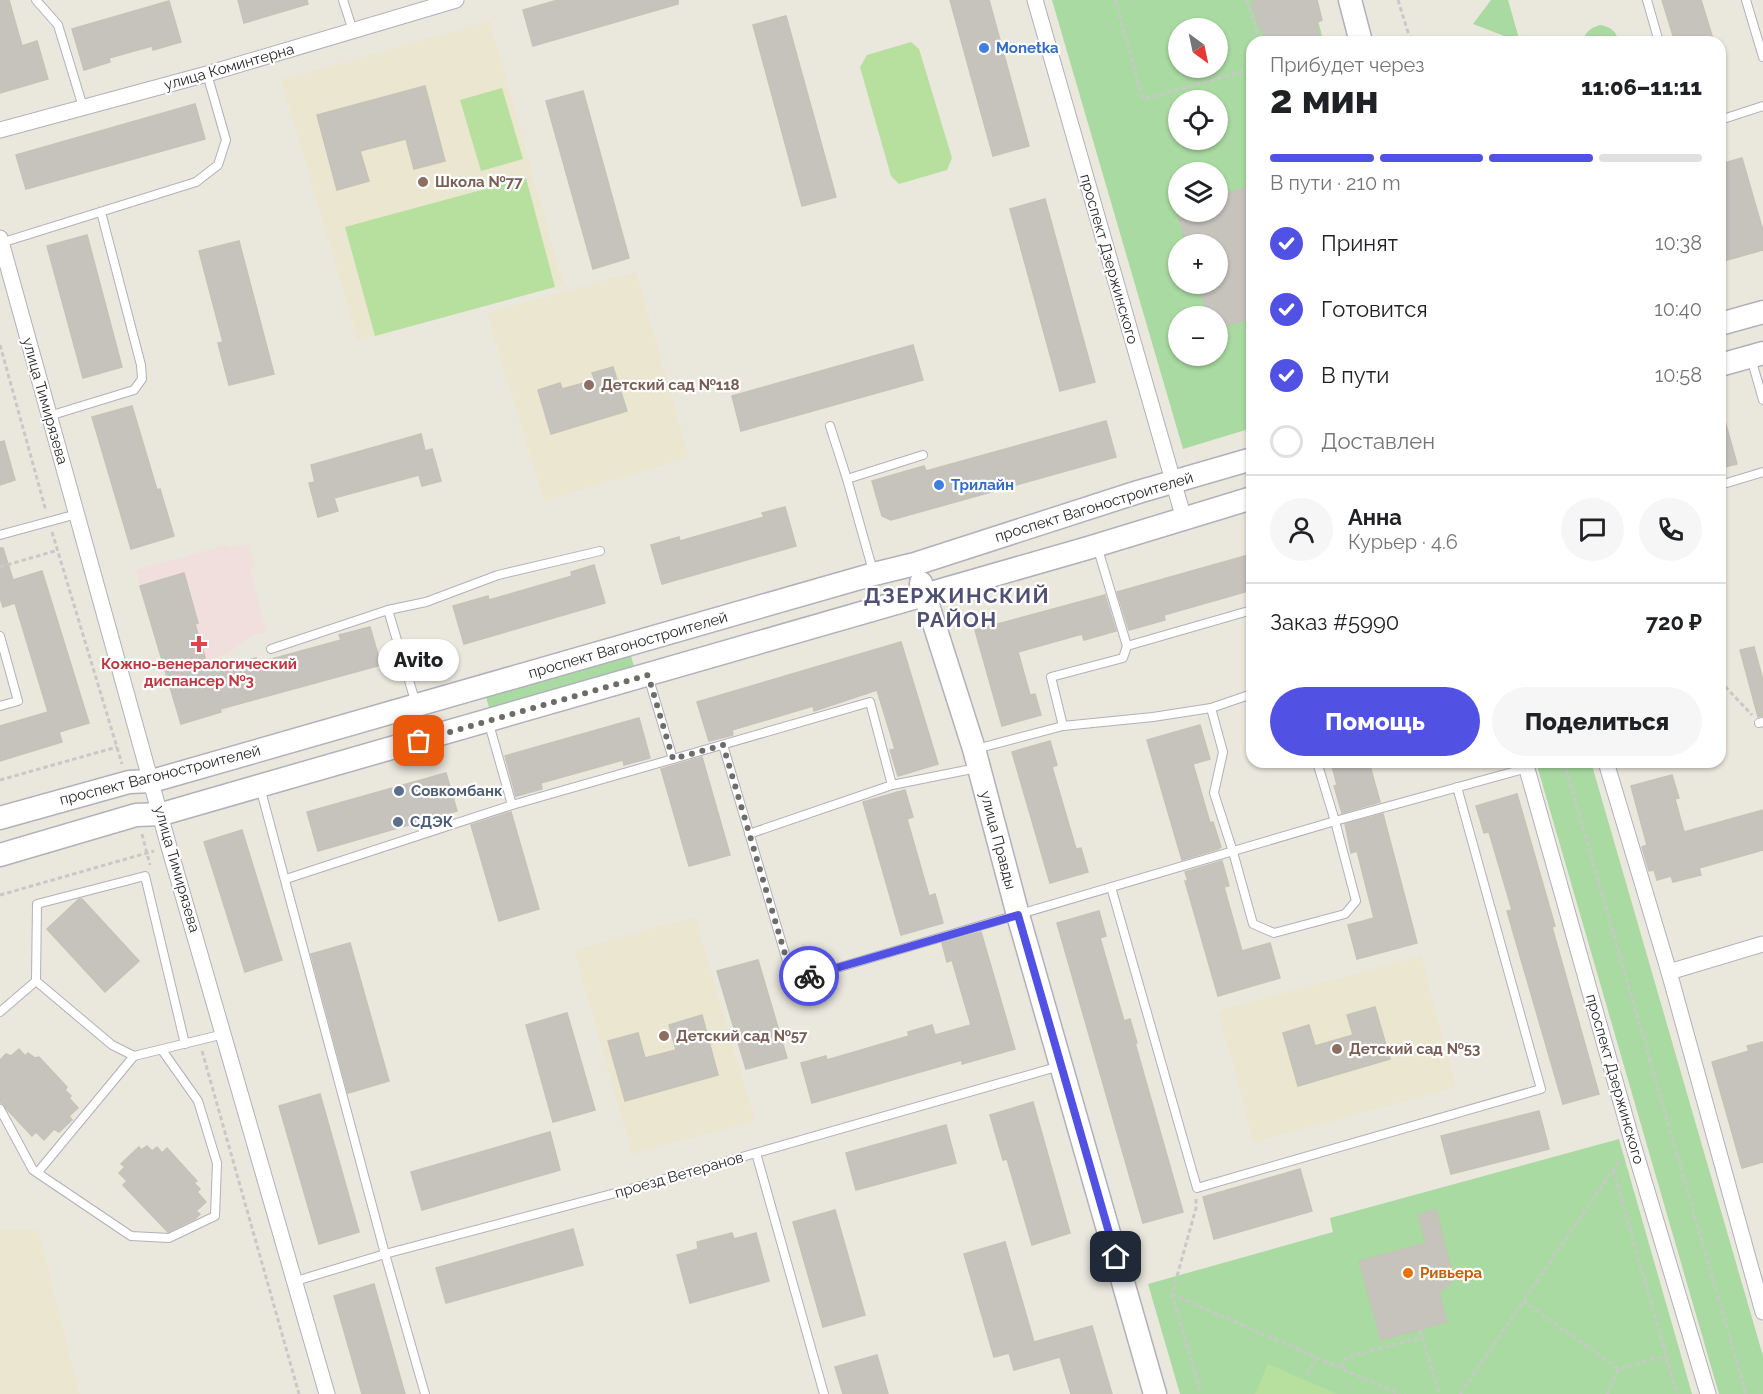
<!DOCTYPE html>
<html lang="ru">
<head>
<meta charset="utf-8">
<style>
  :root { --surface:#fff; --page:#f6f6f6; --text:#202124; --muted:#757577; --line:#e0e0e0; --accent:#5151e3 }
  body { margin:0; font-family:Raleway,sans-serif; background:var(--page); color:var(--text); height:100vh; display:flex; flex-direction:column; font-size:22px; white-space:nowrap }
  * { box-sizing:border-box; margin:0 }
  p { font-size:20px; color:var(--muted) }
  .icon { flex:none; width:33px; height:33px; fill:none; stroke:currentColor; stroke-width:2; stroke-linecap:round; stroke-linejoin:round }
  .map { position:relative; flex:1; overflow:hidden }
  .drawer { position:absolute; left:1246px; top:36px; width:480px; height:732px; display:flex; flex-direction:column; background:var(--surface); border-radius:18px; box-shadow:0 2px 4px #0004 }
  .drawer>* { flex:none }
  .needle { width:39px; rotate:147deg }
  .tools { position:absolute; left:1168px; top:18px; display:grid; gap:12px }
  .tools a { display:grid; place-items:center; width:60px; height:60px; border-radius:50%; background:var(--surface); box-shadow:0 2px 4px #0004; font-size:30px }
  .pin { position:absolute; display:grid; place-items:center; width:51px; height:51px; color:#fff; margin:-26px; border-radius:12px; box-shadow:0 3px 9px #0006 }
  .courier { position:absolute; display:grid; place-items:center; width:60px; height:60px; margin:-30px; border:4px solid #5151e3; border-radius:50%; background:#fff; color:#222; box-shadow:0 2px 8px #0007 }
  .bubble { position:absolute; height:42px; border-radius:21px; background:var(--surface); box-shadow:0 2px 4px #0004; font-size:20px; font-weight:800; line-height:42px; text-align:center }
  .overview em { font-style:normal; font-weight:800 }
  .overview div { display:flex; flex-direction:column-reverse }
  .overview { display:flex; align-items:center; justify-content:space-between; height:102px; padding:0 24px }
  h1 { font-size:39px; font-weight:800; line-height:45px }
  .bar { display:grid; grid-template-columns:repeat(4,1fr); gap:9px 6px; align-content:center; height:72px; padding:0 24px }
  .bar i { height:8px; border-radius:4px; background:var(--line) }
  .bar .on { background:var(--accent) }
  .bar p { grid-column:span 4 }
  .line { display:flex; align-items:center; gap:15px; padding:0 24px; border-top:2px solid var(--line) }
  .line div { flex:1 }
  .round { display:grid; place-items:center; flex:none; width:63px; height:63px; border-radius:32px; background:var(--page) }
  ol { padding:0 24px; list-style:none }
  li { display:flex; align-items:center; gap:18px; height:66px }
  li p { margin-inline-start:auto }
  li .icon { padding:6px; border-radius:50%; background:var(--accent); color:#fff; stroke-width:4 }
  li:last-child { color:var(--muted) }
  li i { width:33px; height:33px; border:3px solid var(--line); border-radius:50% }
  .action { display:flex; gap:12px; margin-top:auto; padding:12px 24px }
  .action a { flex:1; height:69px; border-radius:36px; background:var(--accent); color:#fff; font-size:24px; font-weight:800; line-height:69px; text-align:center }
  .action a+a { background:var(--page); color:var(--text) }
  .map>svg:first-child { display:block }
  .education { fill:#eae6cf }
  .medical { fill:#f0dfdc }
  .green { fill:#a9daa1; fill-rule:evenodd }
  .pitch { fill:#b7e09e }
  .building { fill:#c6c3bd; stroke:#c5c3b7; stroke-width:1.5 }
  .lines { fill:none; stroke-linecap:round; stroke-linejoin:round }
  .lane-casing { stroke:#b1b1bc; stroke-width:10 }
  .street-casing { stroke:#b1b1bc; stroke-width:17 }
  .secondary-casing { stroke:#b1b1bc; stroke-width:25 }
  .path { stroke:#c8c8c8; stroke-width:3; stroke-dasharray:4.5 3; stroke-linecap:butt }
  .lane { stroke:#fff; stroke-width:8 }
  .street { stroke:#fff; stroke-width:15 }
  .secondary { stroke:#fff; stroke-width:22 }
  .done { stroke:#6d6c69; stroke-width:6; stroke-dasharray:0 10.8 }
  .route { stroke:#5151e3; stroke-width:8 }
  .shop-dot { fill:#3f7fe0; stroke:#fff; stroke-width:2 }
  .education-dot { fill:#8d6e63; stroke:#fff; stroke-width:2 }
  .health-dot { fill:#e0444e; stroke:#fff; stroke-width:2 }
  .service-dot { fill:#5c6f8a; stroke:#fff; stroke-width:2 }
  .food-dot { fill:#e8710a; stroke:#fff; stroke-width:2 }
  .labels { text-anchor:middle; dominant-baseline:central; stroke-width:4.5; stroke-linejoin:round; paint-order:stroke }
  .shop-label { font-size:15px; font-weight:bold; fill:#366cbe; stroke:#fff; text-anchor:start }
  .street-label { font-size:15px; fill:#2a2a2a; stroke:#fff }
  .education-label { font-size:15px; font-weight:bold; fill:#785e54; stroke:#fff; text-anchor:start }
  .health-label { font-size:15px; font-weight:bold; fill:#be3a42; stroke:#fff }
  .service-label { font-size:15px; font-weight:bold; fill:#4e5e75; stroke:#fff; text-anchor:start }
  .food-label { font-size:15px; font-weight:bold; fill:#c56008; stroke:#fff; text-anchor:start }
  .district-label { font-size:21px; font-weight:bold; letter-spacing:1.5px; fill:#505075; stroke:#fff }
</style>
</head>
<body>
<div class="map">
<svg width="1763" height="1394" viewBox="0 0 1763 1394">
  <rect width="100%" height="100%" fill="#eae7dd"/>
  <g class="education">
    <polygon points="490,21 563,284 358,340 281,80"/>
    <polygon points="636,272 689,457 544,501 487,313"/>
    <polygon points="695,917 755,1121 632,1154 574,950"/>
    <polygon points="1421,956 1456,1087 1254,1142 1218,1011"/>
    <polygon points="0,1230 38,1230 80,1394 0,1394"/>
  </g>
  <polygon class="medical" points="248,544 255,568 250,569 266,633 254,634 227,654 217,658 232,709 181,724 136,570 227,545 229,548"/>
  <g class="green">
    <path d="M 1052,0 L 1312,0 L 1324,42 L 1252,42 L 1252,428 L 1183,449 ZM 1179,28 L 1218,28 L 1218,68 L 1179,68 ZM 1179,100 L 1218,100 L 1218,140 L 1179,140 ZM 1179,172 L 1218,172 L 1218,212 L 1179,212 ZM 1179,244 L 1218,244 L 1218,284 L 1179,284 ZM 1179,316 L 1218,316 L 1218,356 L 1179,356 Z"/>
    <polygon points="1491,0 1508,0 1520,42 1473,24"/>
    <path d="M 1600,25 C 1611,27 1616,31 1619,42 L 1583,42 C 1585,32 1590,28 1600,25 Z"/>
    <polygon points="631,656 635,670 490,711 486,697"/>
    <polygon points="1536,762 1591,762 1763,1356 1763,1394 1719,1394"/>
    <polygon points="1619,1139 1692,1394 1180,1394 1148,1284 1333,1232 1330,1218"/>
  </g>
  <g class="pitch">
    <polygon points="911,42 919,49 952,158 947,170 899,184 891,176 860,67 867,55"/>
    <polygon points="502,88 523,159 481,171 460,100"/>
    <polygon points="526,178 555,287 375,336 345,227"/>
    <polygon points="1268,1364 1337,1394 1255,1394"/>
  </g>
  <g class="building">
    <polygon points="0,0 9,0 22,46 37,41 48,79 0,93"/>
    <polygon points="238,0 307,0 308,4 244,23"/>
    <polygon points="558,0 678,0 678,4 533,46 523,10"/>
    <polygon points="950,0 989,0 1029,146 993,156"/>
    <polygon points="1253,0 1317,0 1322,20 1316,23 1321,42 1273,42 1264,34 1258,23 1253,8"/>
    <polygon points="1662,0 1701,0 1714,42 1675,42"/>
    <polygon points="169,1 181,42 153,50 152,46 109,58 110,62 84,70 72,29"/>
    <polygon points="786,16 836,197 802,206 753,25"/>
    <polygon points="425,86 445,161 414,169 406,139 360,151 369,181 337,190 317,115"/>
    <polygon points="583,91 629,258 593,269 546,101"/>
    <polygon points="195,104 205,139 26,189 16,155"/>
    <polygon points="1742,158 1763,231 1763,250 1720,262 1720,228 1727,226 1720,202 1720,164"/>
    <polygon points="1252,186 1252,318 1218,329 1218,316 1208,316 1198,284 1218,284 1218,244 1187,244 1177,212 1218,212 1218,196"/>
    <polygon points="1045,199 1095,382 1060,391 1010,209"/>
    <polygon points="87,235 122,367 83,378 47,246"/>
    <polygon points="239,241 274,374 229,385 218,343 223,342 199,251"/>
    <polygon points="913,345 923,380 741,431 732,396"/>
    <polygon points="613,367 627,411 551,434 538,390 560,383 562,389 595,380 592,373"/>
    <polygon points="132,406 157,490 160,489 174,536 131,549 92,417"/>
    <polygon points="1106,421 1116,457 891,520 882,516 872,481 924,466 926,471"/>
    <polygon points="1720,421 1725,421 1737,464 1720,468"/>
    <polygon points="421,434 425,451 432,449 441,481 422,486 419,475 334,498 338,511 318,517 309,483 315,482 311,465"/>
    <polygon points="4,441 15,480 0,485 0,442"/>
    <polygon points="785,507 796,546 662,584 651,545 679,537 680,541 764,517 762,513"/>
    <polygon points="0,548 3,548 13,580 42,571 89,723 59,732 62,742 0,761 0,726 48,712 15,603 3,607 0,598"/>
    <polygon points="1252,554 1252,590 1164,615 1165,620 1129,630 1117,592"/>
    <polygon points="594,565 605,603 464,644 453,606 488,596 489,600 572,576 571,572"/>
    <polygon points="184,573 198,623 195,624 209,671 256,658 257,663 341,640 339,635 370,627 381,665 220,709 221,712 181,724 140,586"/>
    <polygon points="1105,595 1116,631 1084,640 1082,634 1018,652 1030,695 1035,694 1041,715 1002,726 975,630"/>
    <polygon points="901,642 938,764 898,776 890,750 895,749 877,690 814,711 813,706 732,730 733,735 709,741 697,702"/>
    <polygon points="1754,647 1763,680 1763,716 1758,717 1740,650"/>
    <polygon points="639,718 650,758 624,765 623,760 541,783 542,789 516,796 505,756"/>
    <polygon points="1200,725 1210,759 1193,764 1210,823 1213,822 1221,847 1218,849 1182,860 1147,740"/>
    <polygon points="1050,741 1057,765 1052,767 1076,849 1081,848 1088,872 1050,883 1012,752"/>
    <polygon points="702,757 730,855 689,866 661,769"/>
    <polygon points="1331,762 1369,762 1380,802 1342,813 1334,786 1337,785"/>
    <polygon points="446,773 457,811 318,851 307,812"/>
    <polygon points="1672,775 1679,798 1675,799 1684,832 1763,810 1763,850 1699,868 1701,875 1673,882 1671,876 1657,880 1654,870 1649,871 1642,847 1647,845 1631,786"/>
    <polygon points="905,790 913,817 907,819 929,896 935,894 943,923 901,935 863,802"/>
    <polygon points="1517,794 1555,926 1552,927 1599,1094 1563,1104 1507,911 1512,910 1489,832 1484,833 1476,806"/>
    <polygon points="511,812 539,909 499,921 471,825"/>
    <polygon points="1383,814 1417,943 1357,959 1348,925 1374,918 1357,851 1351,853 1345,824"/>
    <polygon points="242,830 282,960 245,972 204,842"/>
    <polygon points="1222,861 1229,886 1224,887 1242,951 1270,943 1280,978 1218,996 1185,881 1188,881 1185,872"/>
    <polygon points="79,899 82,899 139,961 105,992 47,929"/>
    <polygon points="1099,911 1106,936 1100,938 1124,1021 1130,1019 1137,1043 1135,1043 1183,1212 1143,1223 1057,923"/>
    <polygon points="981,932 1015,1049 962,1064 962,1060 812,1103 801,1063 826,1056 827,1060 909,1036 908,1032 932,1025 935,1035 971,1025 952,960 947,962 942,943"/>
    <polygon points="350,943 389,1081 348,1093 311,954"/>
    <polygon points="758,960 787,1058 746,1069 717,971"/>
    <polygon points="1375,1007 1390,1059 1298,1086 1283,1033 1309,1025 1315,1046 1353,1035 1347,1015"/>
    <polygon points="567,1013 595,1110 553,1122 526,1025"/>
    <polygon points="702,1015 718,1075 625,1101 608,1041 638,1033 645,1058 676,1050 669,1025"/>
    <polygon points="1763,1042 1763,1162 1742,1168 1712,1062 1749,1051 1747,1046"/>
    <polygon points="19,1049 25,1056 28,1053 35,1058 39,1057 67,1087 65,1090 71,1096 69,1098 78,1108 69,1116 72,1120 59,1132 54,1129 44,1140 36,1132 32,1136 0,1102 0,1060 6,1054 11,1056"/>
    <polygon points="320,1094 359,1232 319,1244 279,1106"/>
    <polygon points="1033,1102 1070,1233 1032,1245 1007,1159 1003,1160 990,1115"/>
    <polygon points="1539,1111 1549,1149 1451,1174 1441,1136"/>
    <polygon points="946,1125 956,1163 856,1190 846,1153"/>
    <polygon points="550,1132 560,1170 422,1210 411,1172"/>
    <polygon points="147,1146 152,1151 157,1147 162,1153 167,1148 197,1181 194,1183 200,1189 197,1192 206,1202 196,1211 200,1214 195,1219 168,1232 123,1185 127,1181 119,1173 125,1167 121,1164 139,1147 141,1150"/>
    <polygon points="1300,1169 1312,1211 1214,1239 1203,1197"/>
    <polygon points="835,1210 865,1315 823,1327 793,1222"/>
    <polygon points="1436,1210 1453,1277 1451,1283 1439,1293 1447,1322 1381,1340 1359,1261 1426,1243 1418,1215"/>
    <polygon points="573,1229 583,1265 446,1303 436,1268"/>
    <polygon points="732,1233 734,1239 756,1233 769,1281 690,1303 677,1255 698,1249 697,1242"/>
    <polygon points="1005,1242 1034,1342 1092,1326 1112,1394 1071,1394 1060,1357 1014,1370 1009,1353 994,1357 964,1254"/>
    <polygon points="374,1284 405,1394 362,1394 334,1296"/>
    <polygon points="877,1355 888,1394 843,1394 835,1367"/>
  </g>
  <g class="lines">
    <g class="lane-casing">
      <g id="lane">
        <polyline points="36,0 58,25 83,107"/>
        <polyline points="343,0 353,31"/>
        <polyline points="1647,0 1659,42"/>
        <polyline points="1746,0 1763,57"/>
        <polyline points="1720,120 1763,106"/>
        <polyline points="1,243 196,182 218,165 226,140 207,74"/>
        <polyline points="1751,358 1763,400"/>
        <polyline points="49,416 134,390 142,379 141,365 101,212"/>
        <polyline points="830,426 847,479"/>
        <polyline points="1720,485 1763,472"/>
        <polyline points="0,535 77,514"/>
        <polyline points="873,571 847,479 923,455"/>
        <polyline points="388,610 416,704"/>
        <polyline points="0,636 18,701 0,706"/>
        <polyline points="1127,646 1252,610"/>
        <polyline points="271,649 388,610 426,602 498,575 600,551"/>
        <polyline points="648,676 673,759 870,702 892,785 977,768"/>
        <polyline points="1211,708 1223,752 1214,793 1233,852 1253,924 1274,933 1345,914 1356,901 1335,821 1317,762"/>
        <polyline points="1759,723 1763,722"/>
        <polyline points="1063,726 1051,677 1123,658 1127,646 1097,546"/>
        <polyline points="723,745 793,981 1335,821 1527,768"/>
        <polyline points="976,749 1063,726 1153,717 1211,708 1252,694"/>
        <polyline points="260,787 385,1254 425,1394"/>
        <polyline points="512,805 673,759"/>
        <polyline points="749,834 892,785"/>
        <polyline points="286,879 512,805 489,724"/>
        <polyline points="1111,887 1197,1188 1541,1089 1457,787"/>
        <polyline points="36,981 37,904 145,876 185,1044"/>
        <polyline points="0,1012 36,981 112,1045 134,1056 224,1034"/>
        <polyline points="0,1109 33,1170 131,1236 169,1238 215,1216 217,1163 198,1101 162,1050"/>
        <polyline points="756,1153 824,1394"/>
        <polyline points="38,1172 134,1056"/>
        <polyline points="296,1281 385,1254 623,1191 1060,1066"/>
      </g>
    </g>
    <g class="street-casing">
      <g id="street">
        <polyline points="1035,0 1184,519"/>
        <polyline points="0,130 207,74 456,0"/>
        <polyline points="0,238 169,847 327,1394"/>
        <polyline points="1525,762 1632,1141 1708,1394"/>
        <polyline points="1606,762 1669,972 1763,1312"/>
        <polyline points="1669,972 1763,944"/>
      </g>
    </g>
    <g class="secondary-casing">
      <g id="secondary">
        <polyline points="1350,0 1361,42"/>
        <polyline points="1720,324 1763,312"/>
        <polyline points="1720,365 1763,353"/>
        <polyline points="921,583 974,749 1018,915 1155,1394"/>
        <polyline points="0,818 129,782 152,781 874,574 915,564 1138,492 1252,459"/>
        <polyline points="0,855 136,815 162,814 259,786 1088,548 1252,498"/>
      </g>
    </g>
    <g class="path">
      <polyline points="1115,0 1143,99 1252,69"/>
      <polyline points="1247,0 1260,42"/>
      <polyline points="1398,0 1411,42"/>
      <polyline points="0,345 46,511"/>
      <polyline points="52,532 122,764"/>
      <polyline points="0,567 58,550"/>
      <polyline points="1720,681 1752,715"/>
      <polyline points="1564,762 1746,1394"/>
      <polyline points="0,780 117,747"/>
      <polyline points="142,834 150,865"/>
      <polyline points="0,895 154,851"/>
      <polyline points="202,1051 299,1394"/>
      <polyline points="1613,1170 1677,1394"/>
      <polyline points="1196,1199 1196,1208 1172,1294 1201,1394"/>
      <polyline points="1172,1294 1399,1394"/>
      <polyline points="1523,1301 1619,1369"/>
      <polyline points="1420,1330 1439,1394"/>
      <polyline points="1341,1368 1345,1358 1422,1337"/>
      <polyline points="1308,1375 1316,1358"/>
      <polyline points="1460,1394 1621,1158"/>
      <polyline points="1607,1394 1619,1369 1666,1355"/>
    </g>
    <use href="#lane" class="lane"/>
    <use href="#street" class="street"/>
    <use href="#secondary" class="secondary"/>
  </g>
  <g class="lines">
    <polyline class="done" points="419,741 648,675 673,759 723,745 793,981 809,976"/>
    <polyline class="route" points="809,976 1018,915 1116,1257"/>
  </g>
  <g class="shop-dot">
    <circle cx="984" cy="48" r="6"/>
    <circle cx="939" cy="485" r="6"/>
  </g>
  <g class="education-dot">
    <circle cx="423" cy="182" r="6"/>
    <circle cx="589" cy="385" r="6"/>
    <circle cx="664" cy="1036" r="6"/>
    <circle cx="1337" cy="1049" r="6"/>
  </g>
  <path class="health-dot" d="M196 635h6v6h6v6h-6v6h-6v-6h-6v-6h6z"/>
  <g class="service-dot">
    <circle cx="399" cy="791" r="6"/>
    <circle cx="398" cy="822" r="6"/>
  </g>
  <circle class="food-dot" cx="1408" cy="1273" r="6"/>
  <g class="labels">
    <g class="shop-label">
      <text x="996" y="48">Monetka</text>
      <text x="951" y="485">Трилайн</text>
    </g>
    <g class="street-label">
      <text transform="translate(229 67) rotate(-16)">улица Коминтерна</text>
      <text transform="translate(1109 259) rotate(74)">проспект Дзержинского</text>
      <text transform="translate(45 401) rotate(74)">улица Тимирязева</text>
      <text transform="translate(1094 507) rotate(-17)">проспект Вагоностроителей</text>
      <text transform="translate(628 645) rotate(-16)">проспект Вагоностроителей</text>
      <text transform="translate(160 775) rotate(-14)">проспект Вагоностроителей</text>
      <text transform="translate(998 840) rotate(75)">улица Правды</text>
      <text transform="translate(177 869) rotate(74)">улица Тимирязева</text>
      <text transform="translate(1615 1079) rotate(74)">проспект Дзержинского</text>
      <text transform="translate(679 1175) rotate(-16)">проезд Ветеранов</text>
    </g>
    <g class="education-label">
      <text x="435" y="182">Школа №77</text>
      <text x="601" y="385">Детский сад №118</text>
      <text x="676" y="1036">Детский сад №57</text>
      <text x="1349" y="1049">Детский сад №53</text>
    </g>
    <g class="health-label">
      <text x="199" y="664">Кожно-венералогический<tspan x="199" dy="17">диспансер №3</tspan></text>
    </g>
    <g class="service-label">
      <text x="411" y="791">Совкомбанк</text>
      <text x="410" y="822">СДЭК</text>
    </g>
    <g class="food-label">
      <text x="1420" y="1273">Ривьера</text>
    </g>
    <g class="district-label">
      <text x="957" y="595">ДЗЕРЖИНСКИЙ<tspan x="957" dy="24">РАЙОН</tspan></text>
    </g>
  </g>
</svg>
<div class="tools">
<a><svg class="needle" viewBox="-14 -14 28 28"><path d="M0-13l5 13h-10z" fill="#e53935"/><path d="M0 13l5-13h-10z" fill="#757577"/></svg></a>
<a><svg class="icon" aria-label="locate" viewBox="0 0 24 24"><circle cx="12" cy="12" r="6"/><path d="M12 2v4M12 18v4M2 12h4M18 12h4"/></svg></a>
<a><svg class="icon" aria-label="layers" viewBox="0 0 24 24"><path d="M12 4l9 5-9 5-9-5zM3 14l9 5 9-5"/></svg></a>
<a>+</a>
<a>−</a>
</div>
<div class="pin" style="left:419px;top:741px;background:#ea580c"><svg class="icon" aria-label="bag" viewBox="0 0 24 24"><path d="M5 8h14l-1 12H6zM9 8a3 3 0 0 1 6 0"/></svg></div>
<div class="pin" style="left:1116px;top:1257px;background:#1f2937"><svg class="icon" aria-label="home" viewBox="0 0 24 24"><path d="M3 11l9-7 9 7M6 9v11h12V9"/></svg></div>
<div class="courier" style="left:809px;top:976px"><svg class="icon" aria-label="bike" viewBox="0 0 24 24"><circle cx="6" cy="16" r="4"/><circle cx="18" cy="16" r="4"/><path d="M6 16l4-8h5l3 8M10 8l3 8H6M13 5h3"/></svg></div>
<div class="bubble" style="left:378px;top:639px;width:81px">Avito</div>
<section class="drawer">
<div class="overview"><div><h1>2 мин</h1><p>Прибудет через</p></div><em>11:06–11:11</em></div>
<div class="bar"><i class="on"></i><i class="on"></i><i class="on"></i><i></i><p>В пути · 210 m</p></div>
<ol>
<li><svg class="icon" aria-label="check" viewBox="0 0 24 24"><path d="M5 12l5 5 9-10"/></svg>Принят<p>10:38</p></li>
<li><svg class="icon" aria-label="check" viewBox="0 0 24 24"><path d="M5 12l5 5 9-10"/></svg>Готовится<p>10:40</p></li>
<li><svg class="icon" aria-label="check" viewBox="0 0 24 24"><path d="M5 12l5 5 9-10"/></svg>В пути<p>10:58</p></li>
<li><i></i>Доставлен</li>
</ol>
<div class="line" style="height:108px"><a class="round"><svg class="icon" aria-label="person" viewBox="0 0 24 24"><circle cx="12" cy="8" r="4"/><path d="M4 21q1-7 8-7t8 7"/></svg></a><div><b>Анна</b><p>Курьер · 4.6</p></div><a class="round"><svg class="icon" aria-label="chat" viewBox="0 0 24 24"><path d="M4 5h16v11H9l-5 4z"/></svg></a><a class="round"><svg class="icon" aria-label="phone" viewBox="0 0 24 24"><path d="M5 4h4l2 5-3 2q2 4 5 5l2-3 5 2v4C11 20 4 13 5 4z"/></svg></a></div>
<div class="line" style="height:78px"><div>Заказ #5990</div><b>720 ₽</b></div>
<div class="action"><a>Помощь</a><a>Поделиться</a></div>
</section>
</div>
</body>
</html>
